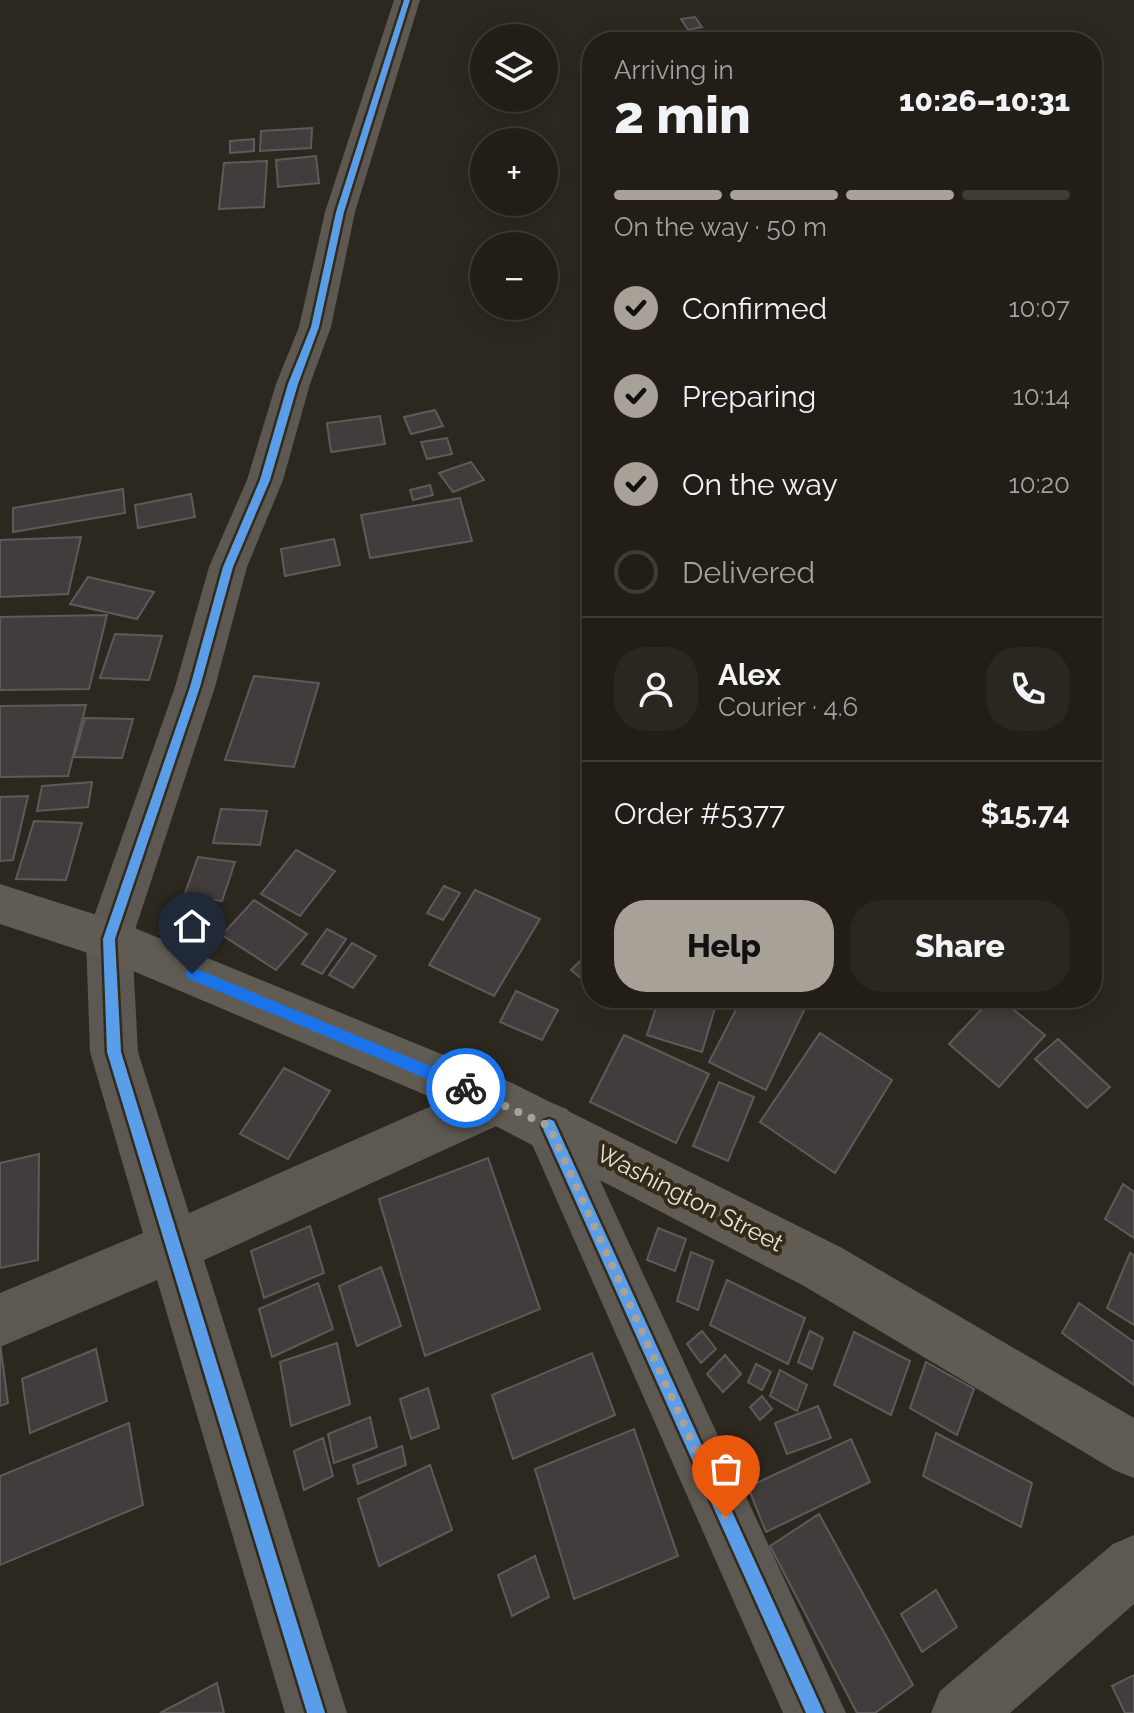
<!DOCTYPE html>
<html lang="en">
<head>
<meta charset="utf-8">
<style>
  :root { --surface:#221e17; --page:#2a2720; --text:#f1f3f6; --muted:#a2a2a1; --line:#3f3c36; --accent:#a7a197 }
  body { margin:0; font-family:Raleway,sans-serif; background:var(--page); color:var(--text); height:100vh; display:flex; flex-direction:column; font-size:30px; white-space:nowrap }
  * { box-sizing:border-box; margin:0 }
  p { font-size:26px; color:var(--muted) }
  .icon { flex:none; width:44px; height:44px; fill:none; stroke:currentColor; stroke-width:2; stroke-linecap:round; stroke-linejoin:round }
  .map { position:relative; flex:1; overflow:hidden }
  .panel { position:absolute; left:582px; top:32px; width:520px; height:976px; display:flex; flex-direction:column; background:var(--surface); border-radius:32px; box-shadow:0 4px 20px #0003,0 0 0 2px var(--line) }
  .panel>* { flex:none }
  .tools { position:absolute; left:470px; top:24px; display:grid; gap:16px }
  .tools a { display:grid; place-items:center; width:88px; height:88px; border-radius:50%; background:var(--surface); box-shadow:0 4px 20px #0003,0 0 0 2px var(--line); font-size:40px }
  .pin { position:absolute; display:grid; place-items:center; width:68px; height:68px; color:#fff; margin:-82px -34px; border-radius:50% 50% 50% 0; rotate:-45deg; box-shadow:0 0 8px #0007 }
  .pin .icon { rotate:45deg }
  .courier { position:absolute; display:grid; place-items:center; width:80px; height:80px; margin:-40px; border:6px solid #1a73e8; border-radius:50%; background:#fff; color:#222; box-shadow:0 2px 10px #0007 }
  .head em { font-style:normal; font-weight:800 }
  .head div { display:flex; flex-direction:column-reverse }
  .head { display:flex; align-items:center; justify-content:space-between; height:136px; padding:0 32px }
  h1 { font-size:52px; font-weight:800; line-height:60px }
  .bar { display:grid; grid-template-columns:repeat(4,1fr); gap:12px 8px; align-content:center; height:96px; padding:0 32px }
  .bar i { height:10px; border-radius:6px; background:var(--line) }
  .bar .active { background:var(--accent) }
  .bar p { grid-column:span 4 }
  .line { display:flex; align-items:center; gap:20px; padding:0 32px; border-top:2px solid var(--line) }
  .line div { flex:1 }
  .round { display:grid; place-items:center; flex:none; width:84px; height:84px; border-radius:32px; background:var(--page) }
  ol { padding:0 32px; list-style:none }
  li { display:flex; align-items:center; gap:24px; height:88px }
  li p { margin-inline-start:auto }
  li .icon { padding:8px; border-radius:50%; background:var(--accent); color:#111; stroke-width:4 }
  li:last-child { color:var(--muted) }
  li i { width:44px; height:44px; border:4px solid var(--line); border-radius:50% }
  .action { display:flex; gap:16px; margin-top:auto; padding:16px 32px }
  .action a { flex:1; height:92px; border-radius:32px; background:var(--accent); color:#111; font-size:32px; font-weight:800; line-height:92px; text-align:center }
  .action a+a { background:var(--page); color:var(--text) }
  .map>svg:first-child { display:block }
  .building { fill:#423d3c; stroke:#5f5a59; stroke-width:2 }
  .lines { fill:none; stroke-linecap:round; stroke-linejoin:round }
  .minor { fill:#5d5851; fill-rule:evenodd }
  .tertiary { fill:#5d5851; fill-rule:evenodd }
  .secondary { fill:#605c53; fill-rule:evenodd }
  .cycleway-casing { stroke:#332a19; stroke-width:5 }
  .cycleway { fill:#5a9eea; fill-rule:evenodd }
  .route { fill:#1a73e8 }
  .done { stroke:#a7a197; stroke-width:8; stroke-dasharray:0 14.4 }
  .labels { text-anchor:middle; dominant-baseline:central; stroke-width:8; stroke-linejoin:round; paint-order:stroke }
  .street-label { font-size:24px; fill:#e8e2d7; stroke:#332a19 }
</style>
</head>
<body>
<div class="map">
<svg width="1134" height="1713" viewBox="0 0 1134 1713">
  <rect width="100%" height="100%" fill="#2d281f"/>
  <g class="building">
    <polygon points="695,17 702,27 688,30 681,19"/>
    <polygon points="312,128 311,148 260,151 261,131"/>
    <polygon points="254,139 254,151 230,153 230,141"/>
    <polygon points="316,156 319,183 278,187 276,160"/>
    <polygon points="267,161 264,207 219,209 224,163"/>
    <polygon points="435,410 443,426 411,434 404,417"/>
    <polygon points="380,416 385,444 331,452 327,423"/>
    <polygon points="447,438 452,454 427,459 421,442"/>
    <polygon points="471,462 484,480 453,492 439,473"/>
    <polygon points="430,485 433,495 413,500 410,490"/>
    <polygon points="123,489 125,513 13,532 13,508"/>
    <polygon points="191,494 195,517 138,528 135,505"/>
    <polygon points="460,498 472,541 370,558 361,515"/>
    <polygon points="81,537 68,594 0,597 0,540"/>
    <polygon points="334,539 340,565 285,576 281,549"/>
    <polygon points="88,577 154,592 137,619 70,604"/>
    <polygon points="107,615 89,689 0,690 0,617"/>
    <polygon points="115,634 162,636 149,680 100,678"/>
    <polygon points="254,676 319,683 294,767 225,760"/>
    <polygon points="86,705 68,776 0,777 0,706"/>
    <polygon points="85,718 133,719 122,758 74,757"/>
    <polygon points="92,782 88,807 37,811 42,786"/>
    <polygon points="28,796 13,860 0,861 0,797"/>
    <polygon points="221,809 267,811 260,845 213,843"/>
    <polygon points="34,821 82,823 66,880 16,879"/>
    <polygon points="296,850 335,871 300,916 261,894"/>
    <polygon points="198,857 235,862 222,901 184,896"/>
    <polygon points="444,886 460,893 443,920 427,913"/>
    <polygon points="475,890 540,919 494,996 429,965"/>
    <polygon points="254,900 307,934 276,970 222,935"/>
    <polygon points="327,929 346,939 322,974 302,964"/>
    <polygon points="352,943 376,956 353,988 329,975"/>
    <polygon points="588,953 592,956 592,980 588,984 571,970"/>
    <polygon points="516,991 558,1010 542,1040 500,1022"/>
    <polygon points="659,998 718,998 702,1052 647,1035"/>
    <polygon points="742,998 810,998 766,1090 709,1062"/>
    <polygon points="992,998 999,998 1045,1035 999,1087 949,1044"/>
    <polygon points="820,1033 892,1080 835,1173 760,1122"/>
    <polygon points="624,1035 709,1074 676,1143 590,1102"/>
    <polygon points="1058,1039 1110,1087 1087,1108 1035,1059"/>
    <polygon points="284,1068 330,1091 288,1159 240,1134"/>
    <polygon points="719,1082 754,1097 728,1161 693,1146"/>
    <polygon points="39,1154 38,1260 0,1268 0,1163"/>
    <polygon points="488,1158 540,1309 425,1356 379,1199"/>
    <polygon points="1123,1184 1134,1192 1134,1238 1105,1219"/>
    <polygon points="310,1226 324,1273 264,1298 251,1251"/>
    <polygon points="658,1228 686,1239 675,1271 647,1260"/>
    <polygon points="691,1252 713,1261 698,1310 677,1301"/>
    <polygon points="1130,1253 1134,1255 1134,1325 1107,1308"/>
    <polygon points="381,1267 401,1326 357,1346 339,1286"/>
    <polygon points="727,1280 805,1318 788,1364 710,1325"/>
    <polygon points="318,1283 333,1329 272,1357 259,1309"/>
    <polygon points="1079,1303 1134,1342 1134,1385 1062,1333"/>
    <polygon points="702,1331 716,1349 701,1363 687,1344"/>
    <polygon points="810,1331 823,1338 812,1369 798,1362"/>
    <polygon points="854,1332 910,1361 891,1415 834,1385"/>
    <polygon points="0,1343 8,1403 0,1406"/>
    <polygon points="337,1343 350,1404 291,1426 280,1362"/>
    <polygon points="96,1349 107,1401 30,1433 22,1379"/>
    <polygon points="592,1353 615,1415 513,1459 492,1395"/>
    <polygon points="725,1355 741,1374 723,1392 707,1374"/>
    <polygon points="926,1362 974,1389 957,1435 910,1408"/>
    <polygon points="756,1364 771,1372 762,1390 748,1382"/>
    <polygon points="780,1370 807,1385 797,1411 770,1396"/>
    <polygon points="428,1388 439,1428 411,1439 400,1399"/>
    <polygon points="762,1396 772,1409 760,1420 750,1407"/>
    <polygon points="818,1406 831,1438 787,1454 775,1423"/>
    <polygon points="370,1417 377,1447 334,1463 328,1434"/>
    <polygon points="129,1423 143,1505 0,1565 0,1476"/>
    <polygon points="634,1429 678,1556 574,1599 535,1469"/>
    <polygon points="936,1433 1032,1483 1021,1527 923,1476"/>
    <polygon points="323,1438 333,1476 304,1490 294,1451"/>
    <polygon points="851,1439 870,1482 766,1532 748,1487"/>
    <polygon points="402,1446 406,1465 358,1484 353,1465"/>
    <polygon points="430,1465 452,1530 379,1566 358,1499"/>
    <polygon points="819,1514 913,1685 875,1713 857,1713 770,1546"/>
    <polygon points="535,1556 549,1597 512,1616 498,1575"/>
    <polygon points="936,1590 957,1627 922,1652 901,1614"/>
    <polygon points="1134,1675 1134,1713 1125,1713 1112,1686"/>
    <polygon points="217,1683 224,1713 160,1713"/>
  </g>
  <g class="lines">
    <g class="minor">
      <polygon points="109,918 125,924 132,939 138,1052 189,1213 497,1077 514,1084 522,1101 514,1118 204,1260 347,1713 285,1713 157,1280 0,1347 0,1293 143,1233 90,1052 86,939 93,924"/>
      <polygon points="549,1102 567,1109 846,1713 783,1713 524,1126 531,1109"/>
      <polygon points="1134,1535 1134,1604 1010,1713 931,1713 940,1691 1113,1544"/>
    </g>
    <polygon class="tertiary" points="394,0 420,0 355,212 331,327 310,384 283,480 247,567 215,687 132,939 125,954 109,960 93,954 86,939 175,687 209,567 247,480 276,384 299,327 325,212"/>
    <polygon class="secondary" points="0,884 125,924 514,1084 842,1248 1134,1418 1134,1478 1114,1470 804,1286 480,1118 100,957 0,924"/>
    <g class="cycleway-casing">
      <g id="cycleway">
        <polygon points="404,0 410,0 344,212 319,327 298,384 270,480 233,567 200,687 115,939 121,1052 325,1713 307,1713 107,1052 103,939 190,687 223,567 260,480 288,384 311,327 336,212"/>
        <polygon points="549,1119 554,1121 824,1713 806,1713 544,1131 542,1126 544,1121"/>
      </g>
    </g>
    <use href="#cycleway" class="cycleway"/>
  </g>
  <polygon class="route" points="192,967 471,1083 471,1093 461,1093 187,978 185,974"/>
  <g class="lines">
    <polyline class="done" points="466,1088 549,1126 726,1517"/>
  </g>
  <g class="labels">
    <g class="street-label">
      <text transform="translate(690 1198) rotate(27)">Washington Street</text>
    </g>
  </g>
</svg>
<div class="tools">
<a><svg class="icon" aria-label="layers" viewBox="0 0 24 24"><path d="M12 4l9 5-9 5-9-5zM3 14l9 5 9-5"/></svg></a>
<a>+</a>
<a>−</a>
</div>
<div class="pin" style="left:726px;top:1517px;background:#ea580c"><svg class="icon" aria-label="bag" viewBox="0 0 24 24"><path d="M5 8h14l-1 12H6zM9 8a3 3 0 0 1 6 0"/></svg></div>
<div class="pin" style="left:192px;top:974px;background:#1f2937"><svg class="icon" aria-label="home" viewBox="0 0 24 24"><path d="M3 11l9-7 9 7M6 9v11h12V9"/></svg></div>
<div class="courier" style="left:466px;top:1088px"><svg class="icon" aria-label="bike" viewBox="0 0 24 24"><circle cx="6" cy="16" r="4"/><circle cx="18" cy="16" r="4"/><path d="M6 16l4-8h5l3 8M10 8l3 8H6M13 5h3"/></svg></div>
<section class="panel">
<div class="head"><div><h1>2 min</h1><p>Arriving in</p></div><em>10:26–10:31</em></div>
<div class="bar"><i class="active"></i><i class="active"></i><i class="active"></i><i></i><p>On the way · 50 m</p></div>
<ol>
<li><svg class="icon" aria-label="check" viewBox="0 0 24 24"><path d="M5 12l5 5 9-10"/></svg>Confirmed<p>10:07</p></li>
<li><svg class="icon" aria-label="check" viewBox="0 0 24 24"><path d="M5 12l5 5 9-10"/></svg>Preparing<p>10:14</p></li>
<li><svg class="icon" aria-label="check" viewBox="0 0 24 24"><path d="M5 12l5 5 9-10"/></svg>On the way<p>10:20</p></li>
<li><i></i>Delivered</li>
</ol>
<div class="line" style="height:144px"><a class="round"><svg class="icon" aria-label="person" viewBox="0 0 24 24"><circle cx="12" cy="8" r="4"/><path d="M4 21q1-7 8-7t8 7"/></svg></a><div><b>Alex</b><p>Courier · 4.6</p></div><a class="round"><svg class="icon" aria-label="phone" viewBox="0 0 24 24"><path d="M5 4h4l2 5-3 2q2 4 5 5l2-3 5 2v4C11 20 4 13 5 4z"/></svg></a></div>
<div class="line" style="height:104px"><div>Order #5377</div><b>$15.74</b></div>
<div class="action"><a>Help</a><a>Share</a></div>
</section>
</div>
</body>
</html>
